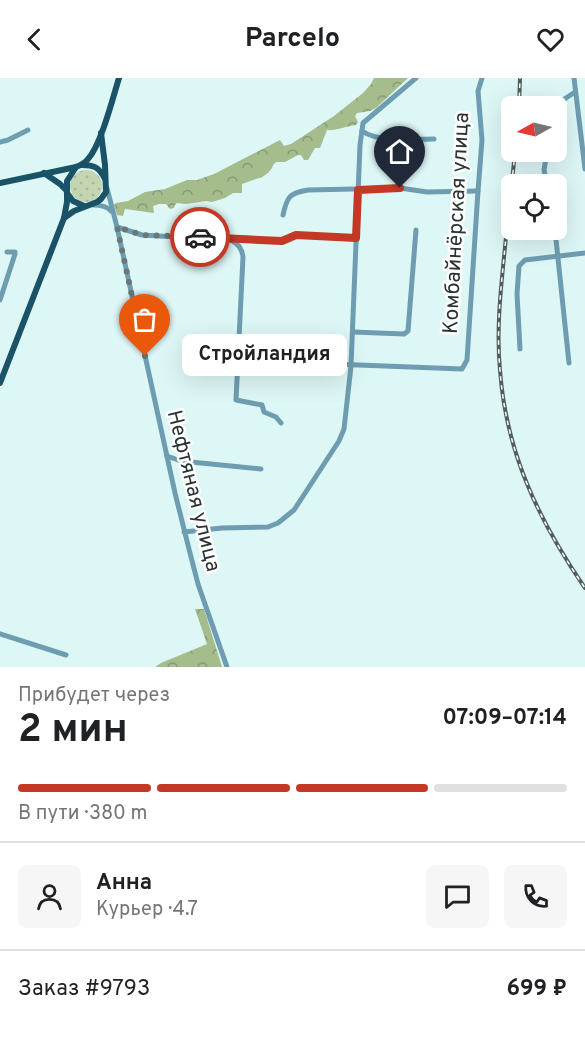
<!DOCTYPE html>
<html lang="ru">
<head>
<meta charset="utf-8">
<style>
  :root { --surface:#fff; --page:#f6f6f6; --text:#202124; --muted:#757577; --line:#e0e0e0; --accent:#c43826 }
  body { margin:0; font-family:Overpass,sans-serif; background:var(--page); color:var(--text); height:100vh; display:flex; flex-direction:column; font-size:22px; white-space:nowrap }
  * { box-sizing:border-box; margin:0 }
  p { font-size:20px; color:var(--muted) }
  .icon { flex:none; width:33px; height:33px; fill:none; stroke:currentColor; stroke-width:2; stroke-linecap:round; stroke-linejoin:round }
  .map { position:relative; height:589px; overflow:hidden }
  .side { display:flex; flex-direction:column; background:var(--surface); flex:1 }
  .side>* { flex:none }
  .needle { width:39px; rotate:262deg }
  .controls { position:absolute; left:501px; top:18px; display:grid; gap:12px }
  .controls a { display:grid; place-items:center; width:66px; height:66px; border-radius:9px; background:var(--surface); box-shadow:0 6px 24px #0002; font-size:30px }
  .pin { position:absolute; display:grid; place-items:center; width:51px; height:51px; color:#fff; margin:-62px -26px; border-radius:50% 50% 50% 0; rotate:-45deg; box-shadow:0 0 6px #0007 }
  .pin .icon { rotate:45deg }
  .courier { position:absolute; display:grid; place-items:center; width:60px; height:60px; margin:-30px; border:4px solid #c43826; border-radius:50%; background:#fff; color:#222; box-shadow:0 2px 8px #0007 }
  .bubble { position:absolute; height:42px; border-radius:9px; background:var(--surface); box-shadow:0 6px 24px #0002; font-size:20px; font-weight:700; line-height:42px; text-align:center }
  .headline em { font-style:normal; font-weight:700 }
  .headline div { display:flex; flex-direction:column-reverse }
  .headline { display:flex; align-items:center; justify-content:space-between; height:102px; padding:0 18px }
  h1 { font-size:39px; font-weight:700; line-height:45px }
  .bar { display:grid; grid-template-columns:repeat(4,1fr); gap:9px 6px; align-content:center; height:72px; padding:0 18px }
  .bar i { height:8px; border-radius:4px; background:var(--line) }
  .bar .current { background:var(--accent) }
  .bar p { grid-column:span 4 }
  .line { display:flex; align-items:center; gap:15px; padding:0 18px; border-top:2px solid var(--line) }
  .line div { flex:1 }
  .round { display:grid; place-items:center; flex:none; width:63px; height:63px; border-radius:9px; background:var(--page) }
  header { display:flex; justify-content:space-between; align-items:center; height:78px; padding:0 18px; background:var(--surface); font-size:27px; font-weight:700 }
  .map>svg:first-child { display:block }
  .grass { fill:url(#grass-dots) }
  .forest { fill:url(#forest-crowns) }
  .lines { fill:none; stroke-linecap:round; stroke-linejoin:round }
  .minor { stroke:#6e9db1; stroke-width:5 }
  .major { stroke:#1a5267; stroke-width:6 }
  .rail-casing { stroke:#515e5d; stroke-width:4 }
  .rail { stroke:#fefefe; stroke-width:1.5; stroke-dasharray:4.5; stroke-linecap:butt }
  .done { stroke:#697877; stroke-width:6; stroke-dasharray:0 10.8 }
  .route { stroke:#c43826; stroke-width:8 }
  .labels { text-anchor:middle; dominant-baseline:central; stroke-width:5; stroke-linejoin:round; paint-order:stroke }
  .street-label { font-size:21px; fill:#2a3433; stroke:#fefefe }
</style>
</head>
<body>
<header><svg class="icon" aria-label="back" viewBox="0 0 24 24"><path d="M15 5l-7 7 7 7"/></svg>Parcelo<svg class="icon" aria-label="heart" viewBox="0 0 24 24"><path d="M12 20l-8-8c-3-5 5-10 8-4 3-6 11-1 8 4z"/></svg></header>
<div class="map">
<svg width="585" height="589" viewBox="0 0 585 589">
  <defs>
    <pattern id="grass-dots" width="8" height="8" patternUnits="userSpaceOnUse" patternTransform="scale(1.5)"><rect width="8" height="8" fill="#c3d5b1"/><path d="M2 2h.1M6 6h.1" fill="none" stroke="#a8b799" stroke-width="1.8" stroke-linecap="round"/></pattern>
    <pattern id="forest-crowns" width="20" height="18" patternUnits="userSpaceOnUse" patternTransform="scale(1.5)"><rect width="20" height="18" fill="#a5bc8c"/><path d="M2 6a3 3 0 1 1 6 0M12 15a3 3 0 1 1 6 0" fill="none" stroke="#879a73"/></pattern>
  </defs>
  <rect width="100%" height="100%" fill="#ddf7f6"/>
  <circle class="grass" cx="86" cy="108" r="16"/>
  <g class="forest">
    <path d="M 374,0 L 408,0 L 376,30 L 370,33 L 357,35 L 355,38 L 358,44 L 356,47 C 346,48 336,53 327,52 L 320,70 L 315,70 L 308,82 L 304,82 L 301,77 L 298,77 L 285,84 L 276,84 L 273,87 L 272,90 L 268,95 L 262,99 L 242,106 L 242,115 L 233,115 L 225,120 L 212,124 L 206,123 L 186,126 L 177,125 L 175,127 L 174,130 L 170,131 L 166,126 L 159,126 L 153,128 L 154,135 L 125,131 L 123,138 L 117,137 L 114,127 L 116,125 L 128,123 L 145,114 L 165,111 L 187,102 L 197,102 L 214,96 L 280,62 L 284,68 L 291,66 L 334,38 L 363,15 L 371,6 Z"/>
    <polygon points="195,531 204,531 222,589 155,589 161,585 207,566"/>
  </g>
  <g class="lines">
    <g class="minor">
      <polyline points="574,0 585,91"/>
      <polyline points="556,28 566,20 575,14"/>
      <path d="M 362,53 C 379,65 414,61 434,61"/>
      <polyline points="0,64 8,62 28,52"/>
      <polyline points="547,106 544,92 547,74"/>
      <polyline points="107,110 117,149 175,415 190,475 198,506 227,589"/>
      <path d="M 93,127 C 99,127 107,128 111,133"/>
      <path d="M 283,137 C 287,119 289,115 308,112 L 400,110 L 427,114 L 478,113"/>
      <polyline points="117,149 142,157 230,162 282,163 296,157 356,160"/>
      <polyline points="555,152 569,285"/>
      <path d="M 231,162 C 238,166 242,170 243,179 L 236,322 L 262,327 L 264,334 L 276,339 L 281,345"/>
      <polyline points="0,222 15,176 15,174 7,174"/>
      <polyline points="353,254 404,256 408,253 416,152"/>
      <polyline points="239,263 269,267 273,280 281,284 462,291 467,282 478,113 482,62 478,13 482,0"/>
      <polyline points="520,271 517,216 519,188 525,182 585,175"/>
      <polyline points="167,378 181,383 261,391"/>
      <polyline points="184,454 222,450 268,449 278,445 294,432 339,363 344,351 351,288 360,67 363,45 416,0"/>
      <polyline points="0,556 66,577"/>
    </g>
    <g class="major">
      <path d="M 82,87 C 94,87 99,89 105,101"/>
      <polyline points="44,95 60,106 66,112"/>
      <path d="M 0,105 L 76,89 C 81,87 85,85 88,81 C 101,67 113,19 119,0"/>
      <polyline points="67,115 73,123 84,128"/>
      <polyline points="64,140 74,133 97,124 101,121 106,114 105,87 101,55"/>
      <polyline points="0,305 64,140 67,124 67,103 76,89"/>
    </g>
    <g class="rail-casing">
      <g id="rail">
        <polyline points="519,28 520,0"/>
        <path d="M 515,74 C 512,105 508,137 505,169 C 501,210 496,251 500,292 C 506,375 539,443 585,510"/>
      </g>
    </g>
    <use href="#rail" class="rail"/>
  </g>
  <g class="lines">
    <polyline class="done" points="145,278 117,149 142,157 200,159"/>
    <polyline class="route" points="200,159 282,163 296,157 356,160 358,112 400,110"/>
  </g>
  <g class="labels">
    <g class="street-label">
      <text transform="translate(457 145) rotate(-87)">Комбайнёрская улица</text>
      <text transform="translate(193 413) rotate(76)">Нефтяная улица</text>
    </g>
  </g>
</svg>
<div class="controls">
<a><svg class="needle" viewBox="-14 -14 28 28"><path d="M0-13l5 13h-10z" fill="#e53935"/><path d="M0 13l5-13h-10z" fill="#757577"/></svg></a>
<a><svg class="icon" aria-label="locate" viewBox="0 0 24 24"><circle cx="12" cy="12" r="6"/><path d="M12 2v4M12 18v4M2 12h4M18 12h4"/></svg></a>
</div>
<div class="pin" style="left:145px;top:278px;background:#ea580c"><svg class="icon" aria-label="bag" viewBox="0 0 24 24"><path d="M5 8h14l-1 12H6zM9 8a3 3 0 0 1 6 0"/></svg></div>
<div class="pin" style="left:400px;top:110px;background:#1f2937"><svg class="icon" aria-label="home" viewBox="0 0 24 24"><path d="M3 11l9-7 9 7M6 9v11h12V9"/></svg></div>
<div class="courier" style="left:200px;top:159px"><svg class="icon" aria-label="car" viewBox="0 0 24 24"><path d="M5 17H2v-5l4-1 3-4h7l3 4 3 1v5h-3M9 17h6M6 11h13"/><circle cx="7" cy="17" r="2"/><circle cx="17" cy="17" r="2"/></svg></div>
<div class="bubble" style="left:182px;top:256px;width:165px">Стройландия</div>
</div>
<section class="side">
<div class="headline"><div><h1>2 мин</h1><p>Прибудет через</p></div><em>07:09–07:14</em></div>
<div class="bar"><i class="current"></i><i class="current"></i><i class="current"></i><i></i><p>В пути · 380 m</p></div>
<div class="line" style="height:108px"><a class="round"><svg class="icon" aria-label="person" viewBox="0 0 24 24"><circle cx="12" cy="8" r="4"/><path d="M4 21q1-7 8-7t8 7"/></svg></a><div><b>Анна</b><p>Курьер · 4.7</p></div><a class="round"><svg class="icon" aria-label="chat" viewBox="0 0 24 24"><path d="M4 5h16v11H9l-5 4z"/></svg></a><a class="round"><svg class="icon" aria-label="phone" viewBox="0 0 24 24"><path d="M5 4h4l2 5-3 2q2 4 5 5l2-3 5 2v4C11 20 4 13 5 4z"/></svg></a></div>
<div class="line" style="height:78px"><div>Заказ #9793</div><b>699 ₽</b></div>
</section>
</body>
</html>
